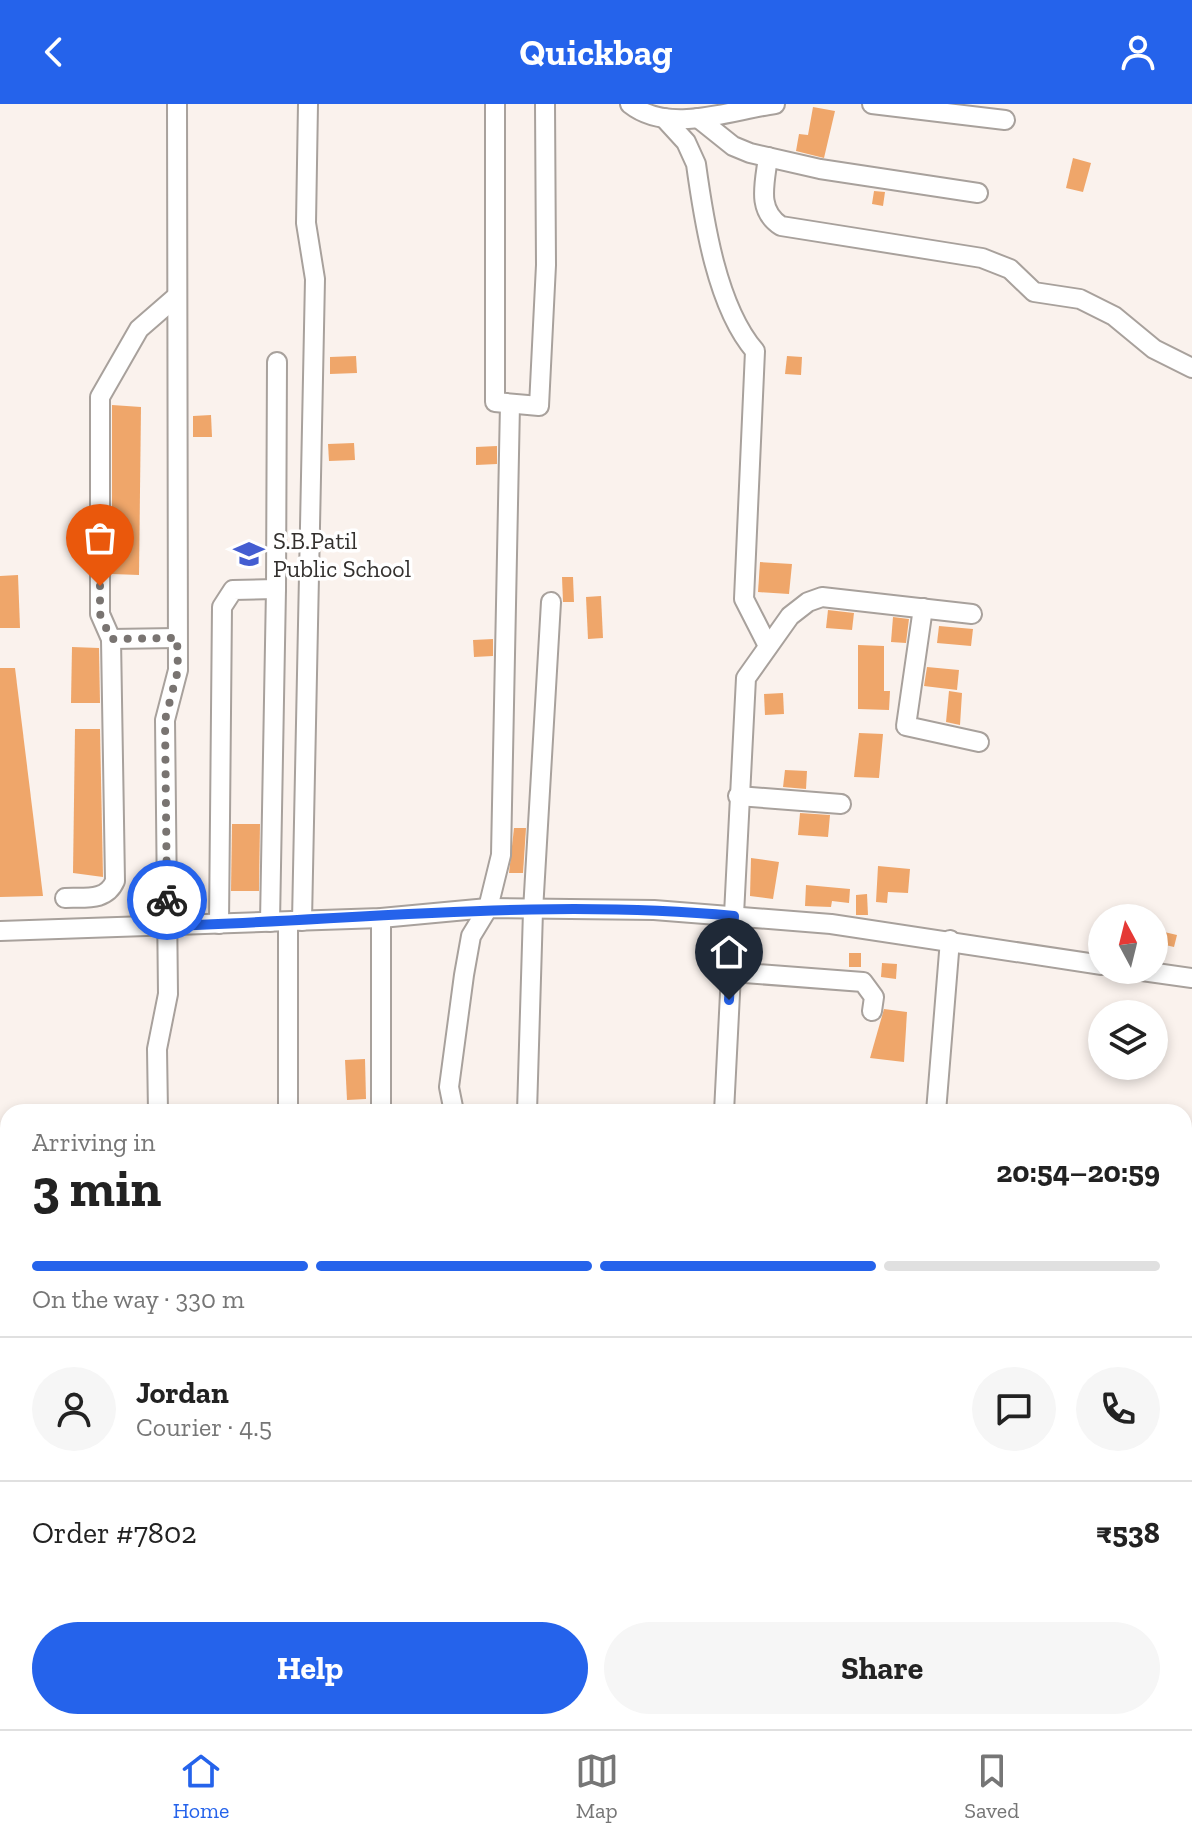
<!DOCTYPE html>
<html lang="en">
<head>
<meta charset="utf-8">
<style>
  :root { --surface:#fff; --page:#f6f6f6; --text:#222; --muted:#767676; --line:#e0e0e0; --accent:#2563eb }
  body { margin:0; font-family:"Zilla Slab",serif; background:var(--page); color:var(--text); height:100vh; display:flex; flex-direction:column; font-size:30px; white-space:nowrap }
  * { box-sizing:border-box; margin:0 }
  p { font-size:26px; color:var(--muted) }
  .icon { flex:none; width:44px; height:44px; fill:none; stroke:currentColor; stroke-width:2; stroke-linecap:round; stroke-linejoin:round }
  .map { position:relative; flex:1; overflow:hidden }
  .sheet { position:absolute; left:0px; top:1000px; width:1192px; height:626px; display:flex; flex-direction:column; background:var(--surface); border-radius:24px 24px 0 0; box-shadow:0 4px 12px #0003 }
  .sheet>* { flex:none }
  .needle { width:52px; rotate:353deg }
  .controls { position:absolute; left:1088px; top:800px; display:grid; gap:16px }
  .controls a { display:grid; place-items:center; width:80px; height:80px; border-radius:50%; background:var(--surface); box-shadow:0 4px 12px #0003; font-size:40px }
  .pin { position:absolute; display:grid; place-items:center; width:68px; height:68px; color:#fff; margin:-82px -34px; border-radius:50% 50% 50% 0; rotate:-45deg; box-shadow:0 0 8px #0007 }
  .pin .icon { rotate:45deg }
  .courier { position:absolute; display:grid; place-items:center; width:80px; height:80px; margin:-40px; border:6px solid #2563eb; border-radius:50%; background:#fff; color:#222; box-shadow:0 2px 10px #0007 }
  .head em { font-style:normal; font-weight:800 }
  .head div { display:flex; flex-direction:column-reverse }
  .head { display:flex; align-items:center; justify-content:space-between; height:136px; padding:0 32px }
  h1 { font-size:52px; font-weight:800; line-height:60px }
  .bar { display:grid; grid-template-columns:repeat(4,1fr); gap:12px 8px; align-content:center; height:96px; padding:0 32px }
  .bar i { height:10px; border-radius:6px; background:var(--line) }
  .bar .on { background:var(--accent) }
  .bar p { grid-column:span 4 }
  .line { display:flex; align-items:center; gap:20px; padding:0 32px; border-top:2px solid var(--line) }
  .line div { flex:1 }
  .round { display:grid; place-items:center; flex:none; width:84px; height:84px; border-radius:42px; background:var(--page) }
  .cta { display:flex; gap:16px; margin-top:auto; padding:16px 32px }
  .cta a { flex:1; height:92px; border-radius:48px; background:var(--accent); color:#fff; font-size:32px; font-weight:800; line-height:92px; text-align:center }
  .cta a+a { background:var(--page); color:var(--text) }
  header { display:flex; justify-content:space-between; align-items:center; height:104px; padding:0 32px; background:var(--accent); color:#fff; font-size:36px; font-weight:800 }
  .tab-bar { display:flex; justify-content:space-around; align-items:center; height:112px; border-top:2px solid var(--line); background:var(--surface); font-size:22px; color:var(--muted) }
  .tab-bar a { display:grid; justify-items:center; gap:4px }
  .tab-bar .on { color:var(--accent) }
  .map>svg:first-child { display:block }
  .building { fill:#efa66a }
  .lines { fill:none; stroke-linecap:round; stroke-linejoin:round }
  .minor-casing { stroke:#a8a19c; stroke-width:22 }
  .minor { stroke:#fff; stroke-width:18 }
  .done { stroke:#797471; stroke-width:8; stroke-dasharray:0 14.4 }
  .route { stroke:#2563eb; stroke-width:10 }
  .labels { text-anchor:middle; dominant-baseline:central; stroke-width:7; stroke-linejoin:round; paint-order:stroke }
  .poi-label { font-size:24px; fill:#33302e; stroke:#fff; text-anchor:start }
</style>
</head>
<body>
<header><svg class="icon" aria-label="back" viewBox="0 0 24 24"><path d="M15 5l-7 7 7 7"/></svg>Quickbag<svg class="icon" aria-label="person" viewBox="0 0 24 24"><circle cx="12" cy="8" r="4"/><path d="M4 21q1-7 8-7t8 7"/></svg></header>
<div class="map">
<svg width="1192" height="1625" viewBox="0 0 1192 1625">
  <rect width="100%" height="100%" fill="#faf2ed"/>
  <g class="building">
    <polygon points="813,3 835,7 824,54 796,47 799,30 808,31"/>
    <polygon points="1073,54 1091,59 1083,88 1066,84"/>
    <polygon points="874,87 885,88 883,102 872,100"/>
    <polygon points="356,252 357,269 330,270 330,253"/>
    <polygon points="787,252 802,253 801,271 785,270"/>
    <polygon points="112,301 141,303 139,471 112,470"/>
    <polygon points="211,311 212,333 193,333 193,312"/>
    <polygon points="354,339 355,356 329,357 328,340"/>
    <polygon points="497,342 497,360 476,361 476,343"/>
    <polygon points="760,458 792,460 789,490 758,488"/>
    <polygon points="18,471 20,524 0,524 0,472"/>
    <polygon points="562,473 573,473 574,498 563,498"/>
    <polygon points="601,492 603,534 588,535 586,493"/>
    <polygon points="828,506 854,509 852,526 826,524"/>
    <polygon points="893,513 909,515 906,539 891,538"/>
    <polygon points="939,522 973,525 971,542 937,539"/>
    <polygon points="493,535 493,552 474,553 473,536"/>
    <polygon points="858,541 884,542 884,587 890,587 889,606 858,605"/>
    <polygon points="72,543 99,544 100,599 71,599"/>
    <polygon points="927,563 959,566 957,586 924,582"/>
    <polygon points="0,564 15,564 43,792 0,793"/>
    <polygon points="949,587 962,589 960,621 946,618"/>
    <polygon points="783,589 784,610 765,611 764,590"/>
    <polygon points="75,625 100,625 103,773 73,769"/>
    <polygon points="859,629 883,630 879,674 854,673"/>
    <polygon points="785,666 807,667 806,685 783,683"/>
    <polygon points="800,709 830,711 828,733 798,731"/>
    <polygon points="232,720 260,720 259,787 231,787"/>
    <polygon points="514,724 526,724 523,769 509,769"/>
    <polygon points="751,754 779,758 773,795 750,792"/>
    <polygon points="878,762 910,765 908,789 888,788 887,799 876,798"/>
    <polygon points="806,781 850,785 849,799 832,797 831,803 805,802"/>
    <polygon points="867,790 868,811 856,811 856,791"/>
    <polygon points="1160,827 1177,831 1174,843 1157,839"/>
    <rect x="849" y="849" width="12" height="14"/>
    <polygon points="882,859 897,860 896,875 881,873"/>
    <polygon points="884,905 907,908 904,958 870,954"/>
    <polygon points="365,955 366,995 347,996 345,956"/>
  </g>
  <g class="lines">
    <g class="minor-casing">
      <g id="minor">
        <polyline points="495,0 495,298 539,302 546,161 545,0"/>
        <path d="M 630,0 C 669,31 731,6 775,0"/>
        <polyline points="872,0 1005,16"/>
        <path d="M 664,14 L 686,38 L 696,60 C 704,118 717,203 755,247 L 744,495 L 768,542"/>
        <polyline points="698,14 733,42 750,49 820,65 978,89"/>
        <path d="M 768,53 C 765,79 756,106 781,122 L 982,154 L 1010,165 L 1034,188 L 1080,195 L 1114,212 L 1154,245 L 1192,264"/>
        <polyline points="923,504 906,622 979,638"/>
        <polyline points="111,535 177,534"/>
        <polyline points="738,692 841,700"/>
        <path d="M 65,794 C 84,793 106,798 115,777 L 111,535 L 100,510 L 100,293 L 139,225 L 177,192"/>
        <polyline points="381,814 381,1008"/>
        <polyline points="302,817 315,175 306,119 308,0"/>
        <polyline points="270,818 276,485"/>
        <polyline points="288,818 288,1008"/>
        <polyline points="219,820 222,503 233,486 276,485 277,258"/>
        <polyline points="0,827 381,814 488,804 654,806 831,820 1102,861"/>
        <polyline points="1135,866 1192,874"/>
        <polyline points="731,868 863,878 874,893 872,907"/>
        <polyline points="158,1008 157,945 168,890 165,616 178,566 177,0"/>
        <polyline points="454,1008 449,983 464,871 471,832 488,804 501,751 510,300"/>
        <polyline points="527,1008 533,807 551,498"/>
        <polyline points="724,1008 746,574 790,512 808,498 822,493 972,510"/>
        <polyline points="936,1008 950,836"/>
        <polyline points="1184,1534 1192,1531"/>
        <polyline points="230,1625 230,1618"/>
        <polyline points="285,1625 285,1618"/>
        <polyline points="692,1625 693,1618"/>
        <polyline points="1159,1625 1160,1618"/>
      </g>
    </g>
    <use href="#minor" class="minor"/>
  </g>
  <g class="lines">
    <polyline class="done" points="100,482 100,510 111,535 177,534 178,566 165,616 167,796"/>
    <path class="route" d="M 167,796 L 168,822 C 356,816 545,794 734,812 L 729,896"/>
  </g>
  <defs>
    <g id="school-bare" transform="scale(2.4)"><path d="M0-5L7-2L0 1L-7-2ZM-4 1L0 2.5L4 1V4Q0 6-4 4Z" fill="#445dd1" stroke="#fff" stroke-width="2.5" paint-order="stroke"/></g>
  </defs>
  <g fill-rule="evenodd">
    <use href="#school-bare" x="249" y="450"/>
  </g>
  <g class="labels">
    <g class="poi-label">
      <text x="273" y="436">S.B.Patil<tspan x="273" dy="28">Public School</tspan></text>
    </g>
  </g>
</svg>
<div class="controls">
<a><svg class="needle" viewBox="-14 -14 28 28"><path d="M0-13l5 13h-10z" fill="#e53935"/><path d="M0 13l5-13h-10z" fill="#767676"/></svg></a>
<a><svg class="icon" aria-label="layers" viewBox="0 0 24 24"><path d="M12 4l9 5-9 5-9-5zM3 14l9 5 9-5"/></svg></a>
</div>
<div class="pin" style="left:100px;top:482px;background:#ea580c"><svg class="icon" aria-label="bag" viewBox="0 0 24 24"><path d="M5 8h14l-1 12H6zM9 8a3 3 0 0 1 6 0"/></svg></div>
<div class="pin" style="left:729px;top:896px;background:#1f2937"><svg class="icon" aria-label="home" viewBox="0 0 24 24"><path d="M3 11l9-7 9 7M6 9v11h12V9"/></svg></div>
<div class="courier" style="left:167px;top:796px"><svg class="icon" aria-label="bike" viewBox="0 0 24 24"><circle cx="6" cy="16" r="4"/><circle cx="18" cy="16" r="4"/><path d="M6 16l4-8h5l3 8M10 8l3 8H6M13 5h3"/></svg></div>
<section class="sheet">
<div class="head"><div><h1>3 min</h1><p>Arriving in</p></div><em>20:54–20:59</em></div>
<div class="bar"><i class="on"></i><i class="on"></i><i class="on"></i><i></i><p>On the way · 330 m</p></div>
<div class="line" style="height:144px"><a class="round"><svg class="icon" aria-label="person" viewBox="0 0 24 24"><circle cx="12" cy="8" r="4"/><path d="M4 21q1-7 8-7t8 7"/></svg></a><div><b>Jordan</b><p>Courier · 4.5</p></div><a class="round"><svg class="icon" aria-label="chat" viewBox="0 0 24 24"><path d="M4 5h16v11H9l-5 4z"/></svg></a><a class="round"><svg class="icon" aria-label="phone" viewBox="0 0 24 24"><path d="M5 4h4l2 5-3 2q2 4 5 5l2-3 5 2v4C11 20 4 13 5 4z"/></svg></a></div>
<div class="line" style="height:104px"><div>Order #7802</div><b>₹538</b></div>
<div class="cta"><a>Help</a><a>Share</a></div>
</section>
</div>
<nav class="tab-bar">
<a class="on"><svg class="icon" aria-label="home" viewBox="0 0 24 24"><path d="M3 11l9-7 9 7M6 9v11h12V9"/></svg>Home</a>
<a><svg class="icon" aria-label="map" viewBox="0 0 24 24"><path d="M3 6l6-2 6 2 6-2v14l-6 2-6-2-6 2zM9 4v14M15 6v14"/></svg>Map</a>
<a><svg class="icon" aria-label="saved" viewBox="0 0 24 24"><path d="M7 4h10v16l-5-4-5 4z"/></svg>Saved</a>
</nav>
</body>
</html>
